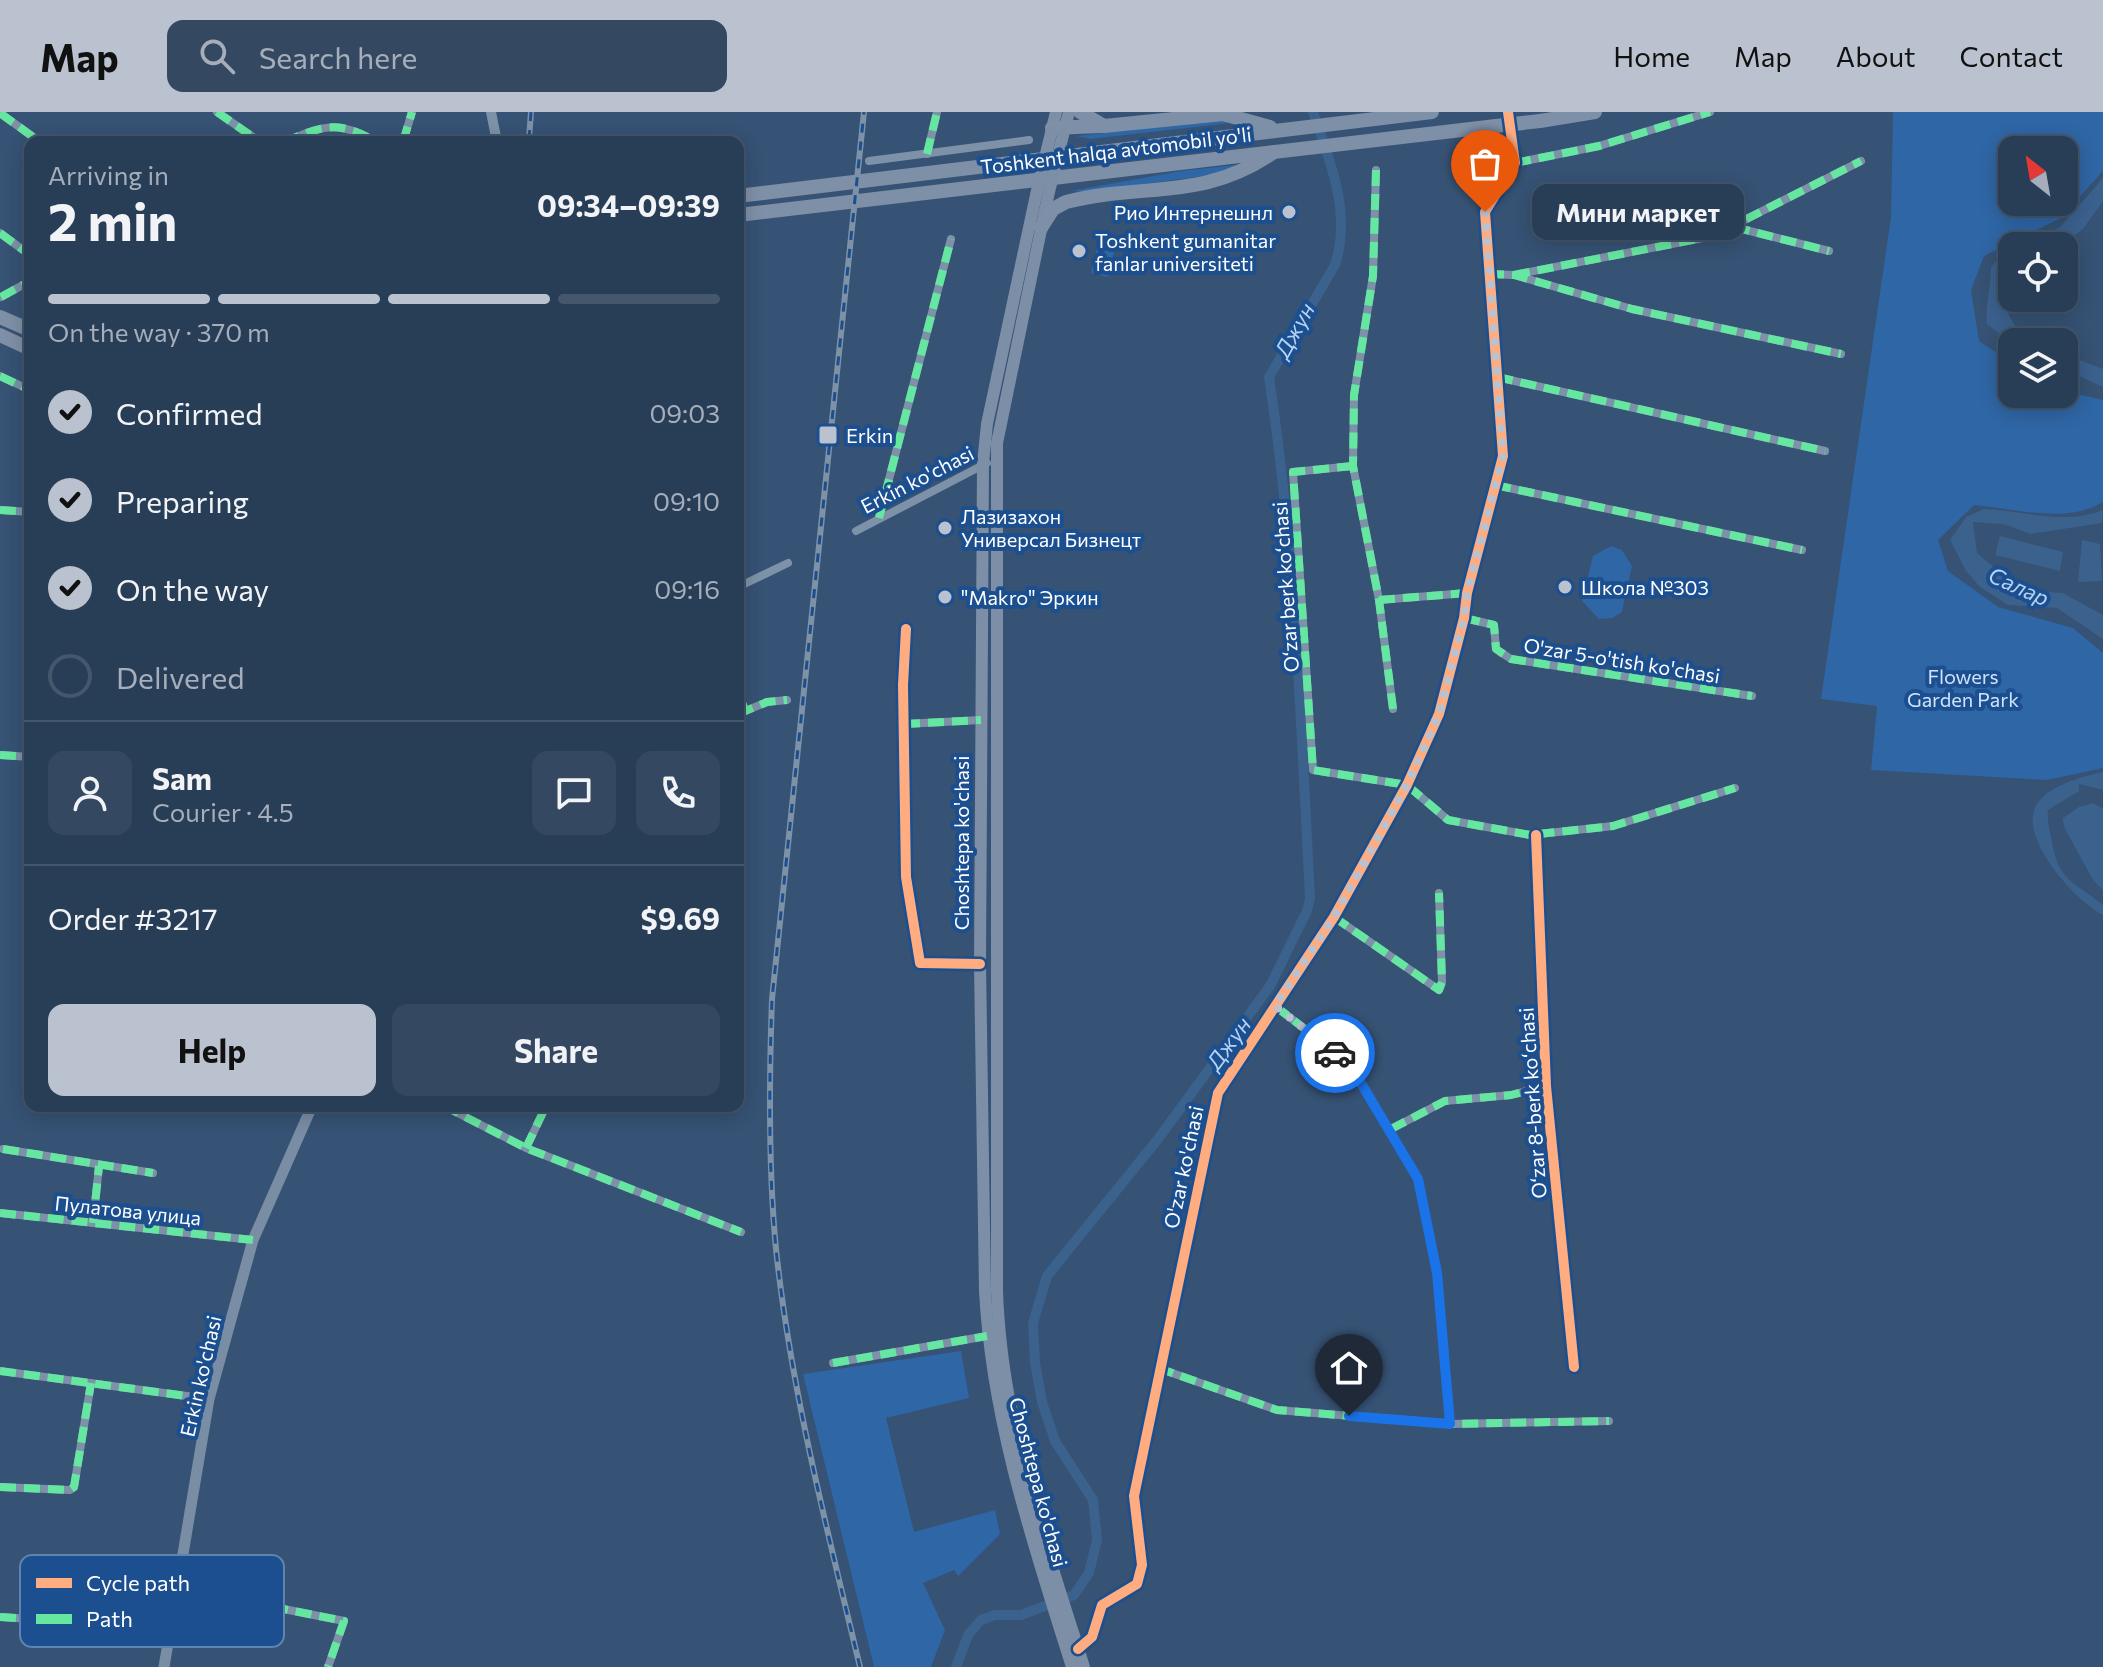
<!DOCTYPE html>
<html lang="en">
<head>
<meta charset="utf-8">
<style>
  :root { --surface:#283e57; --page:#344961; --text:#f1f3f6; --muted:#a5aeba; --line:#44576d; --accent:#b9c2ce }
  body { margin:0; font-family:Commissioner,sans-serif; background:var(--page); color:var(--text); height:100vh; display:flex; flex-direction:column; font-size:30px; white-space:nowrap }
  * { box-sizing:border-box; margin:0 }
  p { font-size:26px; color:var(--muted) }
  .icon { flex:none; width:44px; height:44px; fill:none; stroke:currentColor; stroke-width:2; stroke-linecap:round; stroke-linejoin:round }
  .map { position:relative; flex:1; overflow:hidden }
  .details { position:absolute; left:24px; top:24px; width:720px; height:976px; display:flex; flex-direction:column; background:var(--surface); border-radius:16px; box-shadow:0 4px 20px #0003,0 0 0 2px var(--line) }
  .details>* { flex:none }
  .needle { width:52px; rotate:329deg }
  .tools { position:absolute; left:1998px; top:24px; display:grid; gap:16px }
  .tools a { display:grid; place-items:center; width:80px; height:80px; border-radius:16px; background:var(--surface); box-shadow:0 4px 20px #0003,0 0 0 2px var(--line); font-size:40px }
  .pin { position:absolute; display:grid; place-items:center; width:68px; height:68px; color:#fff; margin:-82px -34px; border-radius:50% 50% 50% 0; rotate:-45deg; box-shadow:0 0 8px #0007 }
  .pin .icon { rotate:45deg }
  .courier { position:absolute; display:grid; place-items:center; width:80px; height:80px; margin:-40px; border:6px solid #1a73e8; border-radius:50%; background:#fff; color:#222; box-shadow:0 2px 10px #0007 }
  .bubble { position:absolute; height:56px; border-radius:16px; background:var(--surface); box-shadow:0 4px 20px #0003,0 0 0 2px var(--line); font-size:26px; font-weight:700; line-height:56px; text-align:center }
  .head em { font-style:normal; font-weight:700 }
  .head div { display:flex; flex-direction:column-reverse }
  .head { display:flex; align-items:center; justify-content:space-between; height:136px; padding:0 24px }
  h1 { font-size:52px; font-weight:700; line-height:60px }
  .bar { display:grid; grid-template-columns:repeat(4,1fr); gap:12px 8px; align-content:center; height:96px; padding:0 24px }
  .bar i { height:10px; border-radius:6px; background:var(--line) }
  .bar .active { background:var(--accent) }
  .bar p { grid-column:span 4 }
  .line { display:flex; align-items:center; gap:20px; padding:0 24px; border-top:2px solid var(--line) }
  .line div { flex:1 }
  .round { display:grid; place-items:center; flex:none; width:84px; height:84px; border-radius:16px; background:var(--page) }
  ol { padding:0 24px; list-style:none }
  li { display:flex; align-items:center; gap:24px; height:88px }
  li p { margin-inline-start:auto }
  li .icon { padding:8px; border-radius:50%; background:var(--accent); color:#111; stroke-width:4 }
  li:last-child { color:var(--muted) }
  li i { width:44px; height:44px; border:4px solid var(--line); border-radius:50% }
  .button { display:flex; gap:16px; margin-top:auto; padding:16px 24px }
  .button a { flex:1; height:92px; border-radius:16px; background:var(--accent); color:#111; font-size:32px; font-weight:700; line-height:92px; text-align:center }
  .button a+a { background:var(--page); color:var(--text) }
  header { display:flex; align-items:center; gap:48px; box-sizing:border-box; height:112px; padding:0 40px; background:var(--accent); color:#111 }
  header strong { font-size:38px }
  nav { display:flex; gap:44px; margin-inline-start:auto; font-size:28px }
  .search { width:560px; height:72px; background:var(--page); display:flex; align-items:center; gap:20px; box-sizing:border-box; padding:0 28px; border-radius:16px; color:var(--muted); font-size:30px }
  .map>svg:first-child { display:block }
  .green { fill:#2f66a5; fill-rule:evenodd }
  .water { fill:#3b618d }
  .lines { fill:none; stroke-linecap:round; stroke-linejoin:round }
  .canal { stroke:#3b618d; stroke-width:10 }
  .minor { stroke:#7d92a8; stroke-width:8 }
  .tertiary { stroke:#7d92a8; stroke-width:10 }
  .secondary { stroke:#798da4; stroke-width:11 }
  .primary { stroke:#7d8ea7; stroke-width:12 }
  .trunk { stroke:#7e90a7; stroke-width:14 }
  .rail-casing { stroke:#7e92a7; stroke-width:6 }
  .rail { stroke:#1b4f8f; stroke-width:3; stroke-dasharray:9; stroke-linecap:butt }
  .primary-bridge { stroke:#7d8ea7; stroke-width:12 }
  .trunk-bridge { stroke:#7e90a7; stroke-width:14 }
  .quiet { stroke:#66e7a1; stroke-width:8; stroke-dasharray:16 8; stroke-linecap:butt }
  .cycleway-casing { stroke:#1b4f8f; stroke-width:15 }
  .cycleway { stroke:#ffac80; stroke-width:10 }
  .done { stroke:#b9c2ce; stroke-width:8; stroke-dasharray:0 14.4 }
  .route { stroke:#1a73e8; stroke-width:10 }
  .poi-dot { fill:#b9c2ce; stroke:#1b4f8f; stroke-width:3 }
  .labels { text-anchor:middle; dominant-baseline:central; stroke-width:8; stroke-linejoin:round; paint-order:stroke }
  .street-label { font-size:20px; fill:#fff; stroke:#1b4f8f }
  .poi-label { font-size:20px; fill:#fff; stroke:#1b4f8f; text-anchor:start }
  .park-label { font-size:20px; fill:#cfe3fa; stroke:#1b4f8f }
  .water-label { font-size:22px; font-style:italic; fill:#b5d3f5; stroke:#1b4f8f }
  .key { fill:#1b4f8f; stroke:#5f84b1; stroke-width:2 }
  .key-label { font-size:22px; fill:#fff }
</style>
</head>
<body>
<header>
<strong>Map</strong>
<div class="search"><svg class="icon" aria-label="search" viewBox="0 0 24 24"><circle cx="10" cy="10" r="6"/><path d="M15 15l6 6"/></svg>Search here</div>
<nav><a>Home</a><a>Map</a><a>About</a><a>Contact</a></nav>
</header>
<div class="map">
<svg width="2103" height="1555" viewBox="0 0 2103 1555">
  <rect width="100%" height="100%" fill="#365274"/>
  <g class="green">
    <path d="M 1893,0 L 2103,0 L 2103,59 L 2059,107 L 1984,144 L 1971,178 L 1979,229 L 2012,251 L 2012,282 L 2064,279 L 2103,288 L 2103,390 C 2067,412 2015,397 1974,393 L 1938,428 L 1948,459 L 1998,495 L 2073,516 L 2103,541 L 2103,656 L 2047,668 L 1871,658 L 1877,594 L 1821,587 L 1891,105 ZM 2012,38 L 2064,38 L 2064,90 L 2012,90 Z"/>
    <polygon points="1222,8 1239,10 1090,27 1076,24"/>
    <polygon points="1244,52 1211,63 1086,80 1071,79 1181,59"/>
    <polygon points="1098,132 1115,136 1108,165 1091,161"/>
    <polygon points="1611,434 1622,438 1632,454 1622,500 1612,506 1599,507 1582,489 1593,444"/>
    <polygon points="961,1239 969,1286 886,1306 914,1420 995,1398 1000,1422 958,1464 954,1458 923,1471 945,1518 931,1555 874,1555 803,1262"/>
  </g>
  <g class="water">
    <polygon points="2103,66 2103,89 2083,117 2060,134 2026,134 2060,115"/>
    <path d="M 2012,143 L 2012,166 L 2002,182 C 2007,203 2016,222 2036,230 L 2012,231 L 1987,212 C 1985,191 1991,176 1991,155 L 1999,146 Z"/>
    <polygon points="2064,242 2103,257 2103,275 2064,257"/>
    <path d="M 1984,397 C 2024,398 2063,414 2103,398 L 2102,411 L 2031,422 L 2003,412 L 1973,410 L 1977,441 L 2015,473 L 2031,479 L 2063,481 L 2103,503 L 2103,527 L 2057,496 L 2008,493 L 1980,475 L 1966,459 L 1950,428 L 1966,405 Z"/>
    <polygon points="2000,424 2063,440 2060,459 1995,443"/>
    <polygon points="2082,428 2100,432 2102,469 2078,470"/>
    <path d="M 2103,660 L 2103,678 L 2079,672 L 2079,679 L 2048,698 C 2047,710 2050,719 2052,730 C 2059,770 2075,770 2103,793 L 2103,803 C 2075,789 2011,719 2040,688 C 2054,672 2084,664 2103,660 Z"/>
    <polygon points="2093,691 2103,697 2103,778 2093,768 2064,715 2063,706 2079,695"/>
  </g>
  <g class="lines">
    <path class="canal" d="M 956,1555 L 968,1523 L 981,1508 L 995,1503 L 1021,1503 L 1074,1483 L 1089,1461 L 1097,1428 L 1093,1388 L 1055,1329 L 1042,1290 L 1035,1251 L 1033,1211 L 1047,1164 L 1158,1027 L 1270,874 L 1307,799 L 1310,786 C 1301,612 1295,437 1269,265 L 1335,153 C 1352,100 1330,50 1313,0"/>
    <g class="minor">
      <polyline points="217,0 260,30"/>
      <polyline points="0,1 40,30"/>
      <path d="M 284,30 C 325,13 337,8 377,30"/>
      <polyline points="403,30 412,0"/>
      <polyline points="927,42 937,0"/>
      <polyline points="869,49 1029,28"/>
      <polyline points="1515,51 1599,34 1710,0"/>
      <polyline points="1376,58 1373,164 1354,283 1353,354 1379,488 1393,597"/>
      <polyline points="1734,115 1829,139"/>
      <polyline points="0,121 30,143"/>
      <polyline points="1488,162 1514,163 1632,197 1841,242"/>
      <polyline points="1514,163 1713,124 1861,49"/>
      <polyline points="1,185 30,169"/>
      <polyline points="0,264 30,278"/>
      <polyline points="1497,265 1825,339"/>
      <polyline points="1353,354 1293,360 1313,658 1407,673 1448,708 1530,723 1613,714 1735,676"/>
      <polyline points="1495,373 1802,438"/>
      <polyline points="0,398 30,400"/>
      <polyline points="879,406 951,127"/>
      <polyline points="856,419 987,351"/>
      <polyline points="738,475 788,451"/>
      <polyline points="1379,488 1467,481"/>
      <polyline points="1464,506 1494,513 1496,537 1511,547 1752,584"/>
      <polyline points="906,517 903,573 906,765 920,851 980,852"/>
      <polyline points="738,581 745,598"/>
      <polyline points="738,602 767,590 787,588"/>
      <polyline points="904,612 981,608"/>
      <polyline points="0,643 30,645"/>
      <polyline points="1536,723 1546,974 1574,1255"/>
      <polyline points="1334,805 1439,878 1442,870 1439,781"/>
      <polyline points="1275,894 1349,951 1418,1067 1437,1161 1450,1312"/>
      <polyline points="444,994 526,1036 741,1120"/>
      <polyline points="1391,1017 1445,989 1511,983 1546,974"/>
      <polyline points="526,1036 546,994"/>
      <polyline points="3,1037 153,1061"/>
      <polyline points="0,1101 253,1128"/>
      <polyline points="93,1111 99,1054"/>
      <polyline points="833,1251 987,1224"/>
      <polyline points="1158,1256 1277,1298 1450,1312 1609,1309"/>
      <polyline points="0,1259 209,1287"/>
      <polyline points="0,1375 70,1378 74,1375 91,1271"/>
      <polyline points="178,1476 344,1509 328,1555"/>
      <polyline points="0,1505 61,1509"/>
      <polyline points="1078,1537 1092,1525 1102,1493 1137,1472 1142,1453 1134,1384 1218,981 1334,805 1407,673 1439,602 1464,506 1467,481 1503,344 1485,100 1515,51 1508,0"/>
    </g>
    <polyline class="tertiary" points="491,0 497,30"/>
    <polyline class="secondary" points="164,1555 209,1287 253,1128 312,994"/>
    <g class="primary">
      <polyline points="1051,21 1056,0"/>
      <polyline points="1063,23 1069,0"/>
      <path d="M 1036,83 L 987,312 L 983,351 L 980,852 L 985,1179 C 992,1310 1033,1431 1072,1555"/>
      <path d="M 1048,84 L 997,331 L 997,1178 C 1001,1308 1045,1432 1084,1555"/>
    </g>
    <g class="trunk">
      <polyline points="1080,0 1104,14 1223,2 1270,15"/>
      <polyline points="1540,9 1595,0"/>
      <polyline points="1052,16 1100,14"/>
      <polyline points="738,84 1432,0"/>
      <polyline points="738,103 1496,14"/>
      <path d="M 1041,116 L 1053,97 L 1066,90 C 1144,70 1202,90 1274,40"/>
      <polyline points="0,205 30,218"/>
      <polyline points="0,223 30,237"/>
    </g>
    <g class="rail-casing">
      <g id="rail">
        <polyline points="529,27 531,0"/>
        <path d="M 860,1555 C 827,1417 791,1279 776,1137 C 768,1054 769,970 772,887 L 864,0"/>
      </g>
    </g>
    <use href="#rail" class="rail"/>
    <g class="primary-bridge">
      <polyline points="1036,83 1051,21"/>
      <polyline points="1048,84 1063,23"/>
    </g>
    <polyline class="trunk-bridge" points="1496,14 1540,9"/>
    <g class="quiet">
      <polyline points="217,0 260,30"/>
      <polyline points="0,1 40,30"/>
      <path d="M 284,30 C 325,13 337,8 377,30"/>
      <polyline points="403,30 412,0"/>
      <polyline points="927,42 937,0"/>
      <polyline points="1515,51 1599,34 1710,0"/>
      <polyline points="1376,58 1373,164 1354,283 1353,354 1379,488 1393,597"/>
      <polyline points="1734,115 1829,139"/>
      <polyline points="0,121 30,143"/>
      <polyline points="1488,162 1514,163 1632,197 1841,242"/>
      <polyline points="1514,163 1713,124 1861,49"/>
      <polyline points="1,185 30,169"/>
      <polyline points="0,264 30,278"/>
      <polyline points="1497,265 1825,339"/>
      <polyline points="1353,354 1293,360 1313,658 1407,673 1448,708 1530,723 1613,714 1735,676"/>
      <polyline points="1495,373 1802,438"/>
      <polyline points="0,398 30,400"/>
      <polyline points="879,406 951,127"/>
      <polyline points="1379,488 1467,481"/>
      <polyline points="1464,506 1494,513 1496,537 1511,547 1752,584"/>
      <polyline points="738,581 745,598"/>
      <polyline points="738,602 767,590 787,588"/>
      <polyline points="904,612 981,608"/>
      <polyline points="0,643 30,645"/>
      <polyline points="1334,805 1439,878 1442,870 1439,781"/>
      <polyline points="1275,894 1349,951 1418,1067 1437,1161 1450,1312"/>
      <polyline points="444,994 526,1036 741,1120"/>
      <polyline points="1391,1017 1445,989 1511,983 1546,974"/>
      <polyline points="526,1036 546,994"/>
      <polyline points="3,1037 153,1061"/>
      <polyline points="0,1101 253,1128"/>
      <polyline points="93,1111 99,1054"/>
      <polyline points="833,1251 987,1224"/>
      <polyline points="1158,1256 1277,1298 1450,1312 1609,1309"/>
      <polyline points="0,1259 209,1287"/>
      <polyline points="0,1375 70,1378 74,1375 91,1271"/>
      <polyline points="178,1476 344,1509 328,1555"/>
      <polyline points="0,1505 61,1509"/>
    </g>
    <g class="cycleway-casing">
      <g id="cycleway">
        <polyline points="906,517 903,573 906,765 920,851 980,852"/>
        <polyline points="1536,723 1546,974 1574,1255"/>
        <polyline points="1078,1537 1092,1525 1102,1493 1137,1472 1142,1453 1134,1384 1218,981 1334,805 1407,673 1439,602 1464,506 1467,481 1503,344 1485,100 1515,51 1508,0"/>
      </g>
    </g>
    <use href="#cycleway" class="cycleway"/>
  </g>
  <g class="lines">
    <polyline class="done" points="1335,941 1275,894 1334,805 1407,673 1439,602 1464,506 1467,481 1503,344 1485,100"/>
    <polyline class="route" points="1335,941 1349,951 1418,1067 1437,1161 1450,1312 1349,1304"/>
  </g>
  <g class="poi-dot">
    <circle cx="1289" cy="100" r="8"/>
    <circle cx="1079" cy="139" r="8"/>
    <rect x="818" y="313" width="20" height="20" rx="4"/>
    <circle cx="945" cy="416" r="8"/>
    <circle cx="1565" cy="475" r="8"/>
    <circle cx="945" cy="485" r="8"/>
  </g>
  <g class="labels">
    <g class="street-label">
      <text transform="translate(1116 38) rotate(-7)">Toshkent halqa avtomobil yo'li</text>
      <text transform="translate(917 367) rotate(-27)">Erkin ko'chasi</text>
      <text transform="translate(1285 475) rotate(-94)">Oʻzar berk koʻchasi</text>
      <text transform="translate(1622 548) rotate(9)">O'zar 5-o'tish ko'chasi</text>
      <text transform="translate(961 731) rotate(-90)">Choshtepa ko'chasi</text>
      <text transform="translate(1532 991) rotate(-94)">Oʻzar 8-berk koʻchasi</text>
      <text transform="translate(1183 1055) rotate(-78)">O'zar ko'chasi</text>
      <text transform="translate(128 1098) rotate(6)">Пулатова улица</text>
      <text transform="translate(200 1264) rotate(-77)">Erkin ko'chasi</text>
      <text transform="translate(1039 1370) rotate(75)">Choshtepa ko'chasi</text>
    </g>
    <g class="poi-label">
      <text x="1273" y="100" text-anchor="end">Рио Интернешнл</text>
      <text x="1095" y="128">Toshkent gumanitar<tspan x="1095" dy="23">fanlar universiteti</tspan></text>
      <text x="846" y="323">Erkin</text>
      <text x="961" y="404">Лазизахон<tspan x="961" dy="23">Универсал Бизнецт</tspan></text>
      <text x="1581" y="475">Школа №303</text>
      <text x="961" y="485">"Makro" Эркин</text>
    </g>
    <g class="park-label">
      <text x="1963" y="564">Flowers<tspan x="1963" dy="23">Garden Park</tspan></text>
    </g>
    <g class="water-label">
      <text transform="translate(1294 218) rotate(-61)">Джун</text>
      <text transform="translate(2019 474) rotate(24)">Салар</text>
      <text transform="translate(1228 931) rotate(-54)">Джун</text>
    </g>
  </g>
  <rect x="20" y="1443" width="264" height="92" rx="12" class="key"/>
  <rect x="36" y="1466" width="36" height="10" fill="#ffac80"/>
  <rect x="36" y="1502" width="36" height="10" fill="#66e7a1"/>
  <g class="key-label">
    <text x="86" y="1479">Cycle path</text>
    <text x="86" y="1515">Path</text>
  </g>
</svg>
<div class="tools">
<a><svg class="needle" viewBox="-14 -14 28 28"><path d="M0-13l5 13h-10z" fill="#e53935"/><path d="M0 13l5-13h-10z" fill="#a5aeba"/></svg></a>
<a><svg class="icon" aria-label="locate" viewBox="0 0 24 24"><circle cx="12" cy="12" r="6"/><path d="M12 2v4M12 18v4M2 12h4M18 12h4"/></svg></a>
<a><svg class="icon" aria-label="layers" viewBox="0 0 24 24"><path d="M12 4l9 5-9 5-9-5zM3 14l9 5 9-5"/></svg></a>
</div>
<div class="pin" style="left:1485px;top:100px;background:#ea580c"><svg class="icon" aria-label="bag" viewBox="0 0 24 24"><path d="M5 8h14l-1 12H6zM9 8a3 3 0 0 1 6 0"/></svg></div>
<div class="pin" style="left:1349px;top:1304px;background:#1f2937"><svg class="icon" aria-label="home" viewBox="0 0 24 24"><path d="M3 11l9-7 9 7M6 9v11h12V9"/></svg></div>
<div class="courier" style="left:1335px;top:941px"><svg class="icon" aria-label="car" viewBox="0 0 24 24"><path d="M5 17H2v-5l4-1 3-4h7l3 4 3 1v5h-3M9 17h6M6 11h13"/><circle cx="7" cy="17" r="2"/><circle cx="17" cy="17" r="2"/></svg></div>
<div class="bubble" style="left:1532px;top:72px;width:212px">Мини маркет</div>
<section class="details">
<div class="head"><div><h1>2 min</h1><p>Arriving in</p></div><em>09:34–09:39</em></div>
<div class="bar"><i class="active"></i><i class="active"></i><i class="active"></i><i></i><p>On the way · 370 m</p></div>
<ol>
<li><svg class="icon" aria-label="check" viewBox="0 0 24 24"><path d="M5 12l5 5 9-10"/></svg>Confirmed<p>09:03</p></li>
<li><svg class="icon" aria-label="check" viewBox="0 0 24 24"><path d="M5 12l5 5 9-10"/></svg>Preparing<p>09:10</p></li>
<li><svg class="icon" aria-label="check" viewBox="0 0 24 24"><path d="M5 12l5 5 9-10"/></svg>On the way<p>09:16</p></li>
<li><i></i>Delivered</li>
</ol>
<div class="line" style="height:144px"><a class="round"><svg class="icon" aria-label="person" viewBox="0 0 24 24"><circle cx="12" cy="8" r="4"/><path d="M4 21q1-7 8-7t8 7"/></svg></a><div><b>Sam</b><p>Courier · 4.5</p></div><a class="round"><svg class="icon" aria-label="chat" viewBox="0 0 24 24"><path d="M4 5h16v11H9l-5 4z"/></svg></a><a class="round"><svg class="icon" aria-label="phone" viewBox="0 0 24 24"><path d="M5 4h4l2 5-3 2q2 4 5 5l2-3 5 2v4C11 20 4 13 5 4z"/></svg></a></div>
<div class="line" style="height:104px"><div>Order #3217</div><b>$9.69</b></div>
<div class="button"><a>Help</a><a>Share</a></div>
</section>
</div>
</body>
</html>
